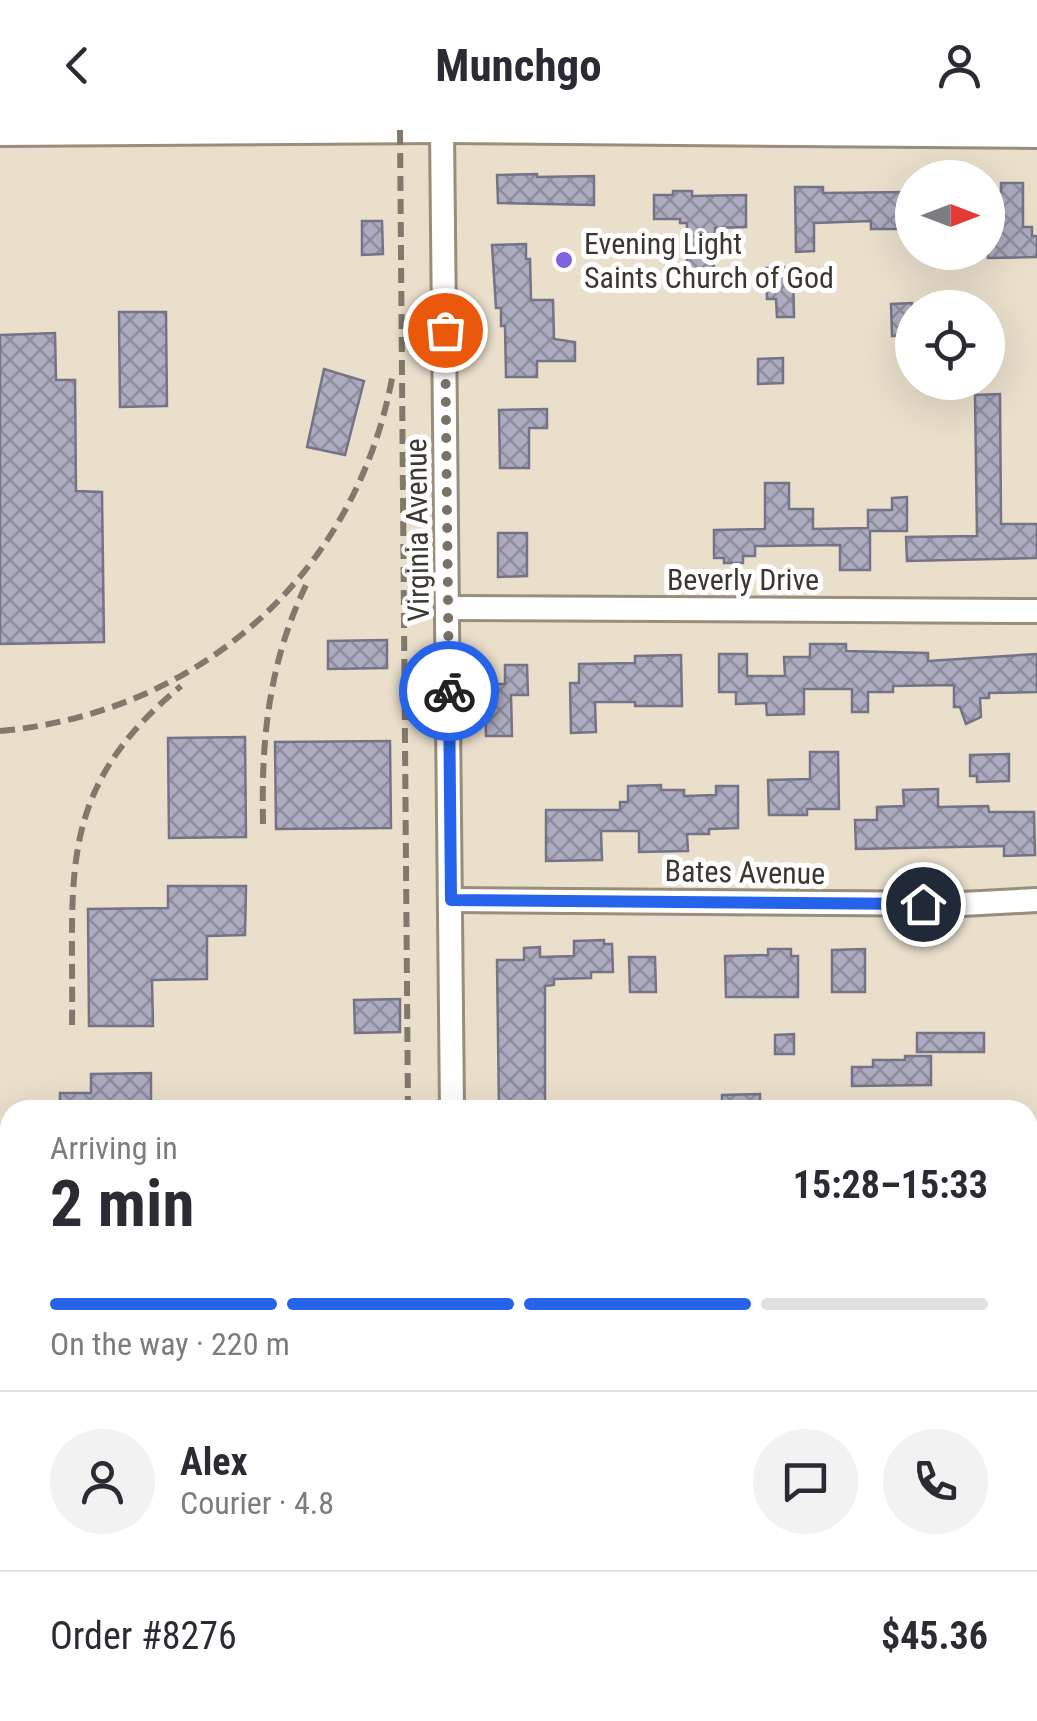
<!DOCTYPE html>
<html lang="en">
<head>
<meta charset="utf-8">
<style>
  :root { --surface:#fff; --page:#f2f2f3; --text:#2b2b33; --muted:#7c7c81; --line:#e1e1e2; --accent:#2563eb }
  body { margin:0; font-family:"Roboto Condensed",sans-serif; background:var(--page); color:var(--text); height:100vh; display:flex; flex-direction:column; font-size:38px; white-space:nowrap }
  * { box-sizing:border-box; margin:0 }
  p { font-size:32px; color:var(--muted) }
  .icon { flex:none; width:55px; height:55px; fill:none; stroke:currentColor; stroke-width:2; stroke-linecap:round; stroke-linejoin:round }
  .map { position:relative; flex:1; overflow:hidden }
  .panel { position:absolute; left:0px; top:970px; width:1038px; height:622px; display:flex; flex-direction:column; background:var(--surface); border-radius:30px 30px 0 0; box-shadow:0 10px 40px #0002 }
  .panel>* { flex:none }
  .needle { width:65px; rotate:90deg }
  .tools { position:absolute; left:895px; top:30px; display:grid; gap:20px }
  .tools a { display:grid; place-items:center; width:110px; height:110px; border-radius:50%; background:var(--surface); box-shadow:0 10px 40px #0002; font-size:50px }
  .pin { position:absolute; display:grid; place-items:center; width:85px; height:85px; color:#fff; margin:-42px; border:5px solid #fff; border-radius:50%; box-shadow:0 2px 10px #0007 }
  .courier { position:absolute; display:grid; place-items:center; width:100px; height:100px; margin:-50px; border:8px solid #2563eb; border-radius:50%; background:#fff; color:#222; box-shadow:0 2px 12px #0007 }
  .head em { font-style:normal; font-weight:700 }
  .head div { display:flex; flex-direction:column-reverse }
  .head { display:flex; align-items:center; justify-content:space-between; height:170px; padding:0 50px }
  h1 { font-size:65px; font-weight:700; line-height:75px }
  .bar { display:grid; grid-template-columns:repeat(4,1fr); gap:15px 10px; align-content:center; height:120px; padding:0 50px }
  .bar i { height:12px; border-radius:8px; background:var(--line) }
  .bar .active { background:var(--accent) }
  .bar p { grid-column:span 4 }
  .line { display:flex; align-items:center; gap:25px; padding:0 50px; border-top:2px solid var(--line) }
  .line div { flex:1 }
  .round { display:grid; place-items:center; flex:none; width:105px; height:105px; border-radius:52px; background:var(--page) }
  header { display:flex; justify-content:space-between; align-items:center; height:130px; padding:0 50px; background:var(--surface); font-size:45px; font-weight:700 }
  .map>svg:first-child { display:block }
  .grass { fill:url(#grass-tufts) }
  .building { fill:url(#building-cross-hatch); stroke:#757386; stroke-width:2.5 }
  .lines { fill:none; stroke-linecap:round; stroke-linejoin:round }
  .minor-casing { stroke:#978e7b; stroke-width:28 }
  .minor { stroke:#fff; stroke-width:22 }
  .rail { stroke:#80796c; stroke-width:6; stroke-dasharray:15 8; stroke-linecap:butt }
  .done { stroke:#797266; stroke-width:10; stroke-dasharray:0 18 }
  .route { stroke:#2563eb; stroke-width:12 }
  .poi-dot { fill:#7f64df; stroke:#fff; stroke-width:4 }
  .labels { text-anchor:middle; dominant-baseline:central; stroke-width:10; stroke-linejoin:round; paint-order:stroke }
  .poi-label { font-size:30px; fill:#3c372f; stroke:#fff; text-anchor:start }
  .street-label { font-size:30px; fill:#3c372f; stroke:#fff }
</style>
</head>
<body>
<header><svg class="icon" aria-label="back" viewBox="0 0 24 24"><path d="M15 5l-7 7 7 7"/></svg>Munchgo<svg class="icon" aria-label="person" viewBox="0 0 24 24"><circle cx="12" cy="8" r="4"/><path d="M4 21q1-7 8-7t8 7"/></svg></header>
<div class="map">
<svg width="1037" height="1591" viewBox="0 0 1037 1591">
  <defs>
    <pattern id="grass-tufts" width="24" height="20" patternUnits="userSpaceOnUse" patternTransform="scale(2.5)"><rect width="24" height="20" fill="#d2c4a9"/><path d="M3 7l-1-3M5 7V3M7 7l1-3M15 17l-1-3M17 17v-4M19 17l1-3" fill="none" stroke="#aca08a"/></pattern>
    <pattern id="building-cross-hatch" width="8" height="8" patternUnits="userSpaceOnUse" patternTransform="scale(2.5)"><rect width="8" height="8" fill="#acabbf"/><path d="M0 0l8 8M0 8l8-8" fill="none" stroke="#8d8c9c"/></pattern>
  </defs>
  <rect width="100%" height="100%" fill="#eadfcb"/>
  <polygon class="grass" points="1028,1237 1037,1237 1037,1591 496,1591 496,1582 1028,1582"/>
  <g class="building">
    <polygon points="537,44 537,47 594,46 594,75 498,73 497,45"/>
    <polygon points="1001,53 1023,53 1023,97 1032,97 1032,106 1037,106 1037,127 988,128 988,62 1001,62"/>
    <polygon points="795,57 823,57 823,63 909,62 912,64 912,99 871,99 871,91 814,93 814,121 796,122"/>
    <polygon points="673,61 692,61 692,66 746,65 746,97 715,98 713,158 687,158 687,93 680,93 680,89 654,89 654,65 673,65"/>
    <polygon points="362,91 382,91 383,124 362,125"/>
    <polygon points="526,114 526,129 530,129 531,170 553,170 554,209 575,212 575,231 537,231 537,247 506,247 505,196 501,196 501,178 496,178 492,115"/>
    <polygon points="793,137 794,187 777,187 776,169 767,169 766,138"/>
    <polygon points="912,173 912,206 892,206 891,174"/>
    <polygon points="119,182 166,182 167,276 120,277"/>
    <polygon points="55,203 56,250 75,250 76,361 102,362 104,512 0,514 0,205"/>
    <polygon points="783,228 783,253 758,254 758,229"/>
    <polygon points="324,239 364,251 345,325 307,317"/>
    <polygon points="1000,264 1001,394 1037,394 1037,428 907,431 906,407 977,406 975,265"/>
    <polygon points="547,279 547,298 529,298 529,338 500,338 499,280"/>
    <polygon points="765,353 789,353 789,379 813,379 813,399 868,398 868,380 892,380 892,368 907,367 907,401 870,401 870,440 840,440 840,415 755,416 755,426 743,426 743,433 724,433 724,428 714,428 714,400 765,399"/>
    <polygon points="498,403 527,403 527,446 498,447"/>
    <polygon points="387,510 387,538 328,539 328,511"/>
    <polygon points="810,514 846,514 846,521 928,523 928,531 1037,524 1037,562 989,563 989,568 980,568 981,587 966,594 960,577 954,577 954,555 893,556 893,562 868,562 868,582 852,582 852,559 804,559 804,584 767,585 766,573 736,574 736,562 719,562 719,524 747,524 747,546 785,546 784,527 810,527"/>
    <polygon points="681,525 682,576 635,576 635,572 595,572 596,602 571,603 570,553 579,553 579,534 635,533 635,526"/>
    <polygon points="505,535 527,535 528,565 511,565 512,606 486,606 485,554 505,554"/>
    <polygon points="245,607 246,707 169,708 168,608"/>
    <polygon points="390,611 391,698 276,699 275,612"/>
    <polygon points="810,622 838,622 839,679 807,679 807,685 769,685 768,650 810,649"/>
    <polygon points="1009,624 1009,651 977,652 977,646 970,646 970,625"/>
    <polygon points="661,655 661,660 684,660 684,666 716,665 716,656 738,656 738,698 709,699 709,704 687,704 688,721 639,722 639,701 601,701 602,730 546,731 546,680 620,680 620,672 628,672 628,656"/>
    <polygon points="938,659 938,677 988,676 989,682 1034,682 1035,725 1004,726 1004,716 856,719 855,690 877,690 877,677 904,676 903,660"/>
    <polygon points="168,756 246,756 245,805 207,806 207,849 152,850 153,896 89,896 88,779 168,778"/>
    <polygon points="604,810 604,814 612,814 613,842 591,842 591,848 554,849 554,855 545,856 545,980 499,980 497,830 524,830 524,818 540,817 540,827 574,826 574,811"/>
    <polygon points="768,819 791,819 791,826 798,826 798,867 726,867 725,826 768,825"/>
    <polygon points="865,819 865,862 832,862 832,820"/>
    <polygon points="629,827 655,827 656,862 630,862"/>
    <polygon points="400,869 400,902 355,903 354,870"/>
    <rect x="917" y="903" width="67" height="19"/>
    <polygon points="794,904 794,924 775,924 775,905"/>
    <polygon points="905,926 931,926 931,955 852,956 852,937 873,937 873,930 905,930"/>
    <polygon points="151,943 151,980 60,980 60,963 91,963 91,944"/>
    <polygon points="760,964 760,980 722,980 722,965"/>
  </g>
  <g class="lines">
    <g class="minor-casing">
      <g id="minor">
        <polyline points="442,0 452,980"/>
        <polyline points="0,4 442,1 1037,6"/>
        <polyline points="448,478 1037,481"/>
        <polyline points="451,770 962,774 1037,770"/>
        <polyline points="1028,1080 1037,1080"/>
        <polyline points="0,1233 10,1233"/>
        <polyline points="460,1582 460,1591"/>
      </g>
    </g>
    <use href="#minor" class="minor"/>
    <g class="rail">
      <polyline points="400,0 408,980"/>
      <path d="M 0,601 C 201,583 358,442 393,243"/>
      <path d="M 263,694 C 261,608 269,530 308,451"/>
      <path d="M 72,895 C 74,746 54,661 181,556"/>
      <polyline points="370,1591 373,1582"/>
    </g>
  </g>
  <g class="lines">
    <polyline class="done" points="445,200 449,561"/>
    <polyline class="route" points="449,561 451,770 923,774"/>
  </g>
  <circle class="poi-dot" cx="564" cy="130" r="10"/>
  <g class="labels">
    <g class="poi-label">
      <text x="584" y="113">Evening Light<tspan x="584" dy="34">Saints Church of God</tspan></text>
    </g>
    <g class="street-label">
      <text transform="translate(417 400) rotate(-91)">Virginia Avenue</text>
      <text x="743" y="449">Beverly Drive</text>
      <text transform="translate(745 742) rotate(1)">Bates Avenue</text>
    </g>
  </g>
</svg>
<div class="tools">
<a><svg class="needle" viewBox="-14 -14 28 28"><path d="M0-13l5 13h-10z" fill="#e53935"/><path d="M0 13l5-13h-10z" fill="#7c7c81"/></svg></a>
<a><svg class="icon" aria-label="locate" viewBox="0 0 24 24"><circle cx="12" cy="12" r="6"/><path d="M12 2v4M12 18v4M2 12h4M18 12h4"/></svg></a>
</div>
<div class="pin" style="left:445px;top:200px;background:#ea580c"><svg class="icon" aria-label="bag" viewBox="0 0 24 24"><path d="M5 8h14l-1 12H6zM9 8a3 3 0 0 1 6 0"/></svg></div>
<div class="pin" style="left:923px;top:774px;background:#1f2937"><svg class="icon" aria-label="home" viewBox="0 0 24 24"><path d="M3 11l9-7 9 7M6 9v11h12V9"/></svg></div>
<div class="courier" style="left:449px;top:561px"><svg class="icon" aria-label="bike" viewBox="0 0 24 24"><circle cx="6" cy="16" r="4"/><circle cx="18" cy="16" r="4"/><path d="M6 16l4-8h5l3 8M10 8l3 8H6M13 5h3"/></svg></div>
<section class="panel">
<div class="head"><div><h1>2 min</h1><p>Arriving in</p></div><em>15:28–15:33</em></div>
<div class="bar"><i class="active"></i><i class="active"></i><i class="active"></i><i></i><p>On the way · 220 m</p></div>
<div class="line" style="height:180px"><a class="round"><svg class="icon" aria-label="person" viewBox="0 0 24 24"><circle cx="12" cy="8" r="4"/><path d="M4 21q1-7 8-7t8 7"/></svg></a><div><b>Alex</b><p>Courier · 4.8</p></div><a class="round"><svg class="icon" aria-label="chat" viewBox="0 0 24 24"><path d="M4 5h16v11H9l-5 4z"/></svg></a><a class="round"><svg class="icon" aria-label="phone" viewBox="0 0 24 24"><path d="M5 4h4l2 5-3 2q2 4 5 5l2-3 5 2v4C11 20 4 13 5 4z"/></svg></a></div>
<div class="line" style="height:130px"><div>Order #8276</div><b>$45.36</b></div>
</section>
</div>
</body>
</html>
